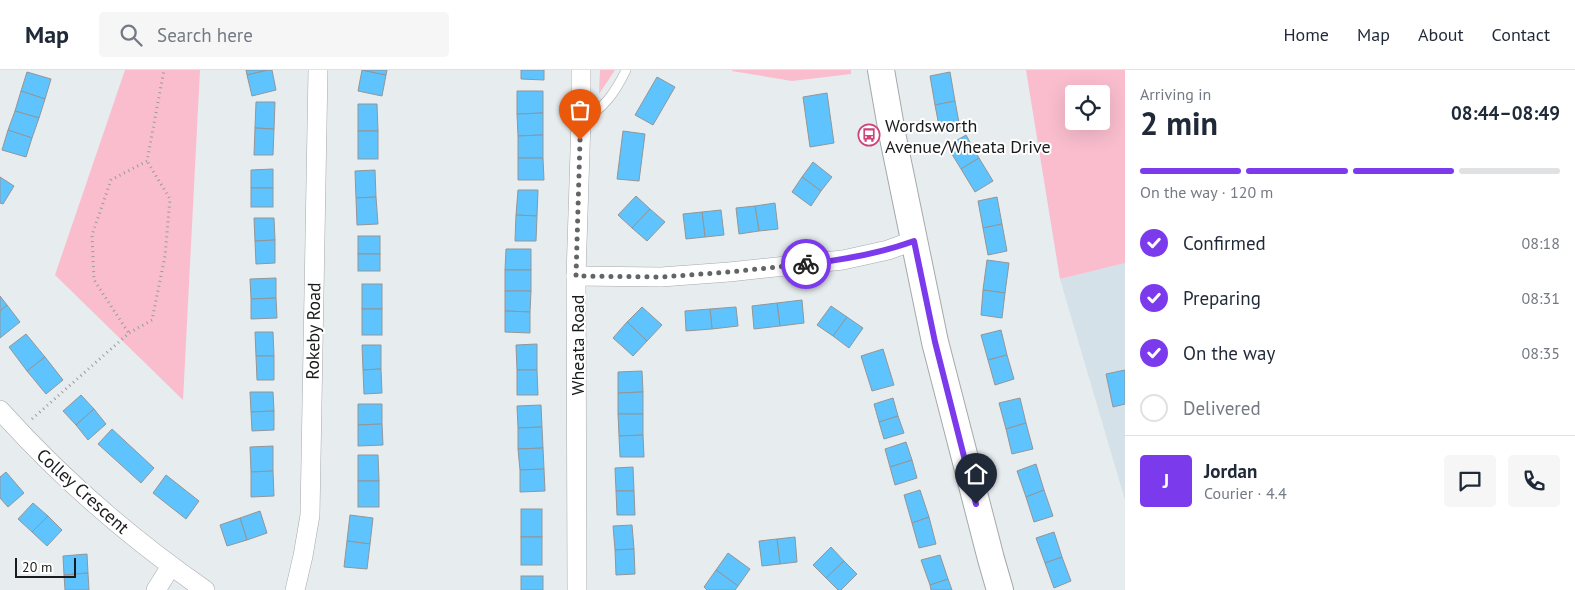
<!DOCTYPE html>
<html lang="en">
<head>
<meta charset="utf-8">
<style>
  :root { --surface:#fff; --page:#f6f6f7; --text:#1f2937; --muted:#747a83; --line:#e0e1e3; --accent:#7c3aed }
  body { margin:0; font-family:"PT Sans",sans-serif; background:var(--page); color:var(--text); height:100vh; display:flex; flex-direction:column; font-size:19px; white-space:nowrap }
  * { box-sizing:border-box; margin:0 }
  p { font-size:16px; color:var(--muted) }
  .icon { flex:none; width:28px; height:28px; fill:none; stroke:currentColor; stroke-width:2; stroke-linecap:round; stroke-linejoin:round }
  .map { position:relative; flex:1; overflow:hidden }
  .sheet { display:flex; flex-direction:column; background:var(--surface); width:450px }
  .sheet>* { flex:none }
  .fabs { position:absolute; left:1065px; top:15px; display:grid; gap:10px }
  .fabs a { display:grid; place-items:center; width:45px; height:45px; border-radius:5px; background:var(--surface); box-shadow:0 5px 20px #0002; font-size:25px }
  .scale { position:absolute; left:15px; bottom:12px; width:61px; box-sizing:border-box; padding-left:5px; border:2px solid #1a1b1c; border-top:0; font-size:14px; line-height:18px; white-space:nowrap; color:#1a1b1c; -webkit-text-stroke:4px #fff; paint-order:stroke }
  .pin { position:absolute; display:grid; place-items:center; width:42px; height:42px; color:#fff; margin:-51px -21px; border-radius:50% 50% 50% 0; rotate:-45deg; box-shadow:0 0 5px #0007 }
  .pin .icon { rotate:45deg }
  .courier { position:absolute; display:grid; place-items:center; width:50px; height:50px; margin:-25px; border:4px solid #7c3aed; border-radius:50%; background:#fff; color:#222; box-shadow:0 1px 6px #0007 }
  .overview em { font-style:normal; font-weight:700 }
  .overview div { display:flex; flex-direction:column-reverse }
  .overview { display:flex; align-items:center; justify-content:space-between; height:85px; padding:0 15px }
  h1 { font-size:32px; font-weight:700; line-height:38px }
  .bar { display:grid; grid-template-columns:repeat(4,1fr); gap:8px 5px; align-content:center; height:60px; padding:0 15px }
  .bar i { height:6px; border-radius:4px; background:var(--line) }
  .bar .current { background:var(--accent) }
  .bar p { grid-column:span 4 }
  .line { display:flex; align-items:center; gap:12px; padding:0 15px; border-top:1px solid var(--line) }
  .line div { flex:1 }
  .round { display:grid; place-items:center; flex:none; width:52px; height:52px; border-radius:5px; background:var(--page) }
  ol { padding:0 15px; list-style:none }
  li { display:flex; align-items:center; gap:15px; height:55px }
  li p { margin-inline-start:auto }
  li .icon { padding:5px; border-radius:50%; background:var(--accent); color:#fff; stroke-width:4 }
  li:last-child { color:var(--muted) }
  li i { width:28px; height:28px; border:2px solid var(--line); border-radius:50% }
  header { display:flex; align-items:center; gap:30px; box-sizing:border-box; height:70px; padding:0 25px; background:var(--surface); border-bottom:1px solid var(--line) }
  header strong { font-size:24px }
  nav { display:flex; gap:28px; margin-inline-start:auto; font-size:18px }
  .search { width:350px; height:45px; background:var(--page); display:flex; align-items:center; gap:12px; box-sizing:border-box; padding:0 18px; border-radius:5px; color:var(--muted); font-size:19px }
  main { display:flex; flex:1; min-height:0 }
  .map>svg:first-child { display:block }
  .built { fill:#d5e1e8 }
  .green { fill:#f9bdce; fill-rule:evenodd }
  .building { fill:#5fc3fd; stroke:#929698 }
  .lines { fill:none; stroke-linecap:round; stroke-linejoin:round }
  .lane-casing { stroke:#a5a9ac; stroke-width:10 }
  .street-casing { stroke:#a5a9ac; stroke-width:20 }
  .secondary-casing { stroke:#a5a9ac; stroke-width:28 }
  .path { stroke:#989c9d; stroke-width:3; stroke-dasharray:1 4; stroke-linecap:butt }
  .lane { stroke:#fff; stroke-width:9 }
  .street { stroke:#fff; stroke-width:19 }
  .secondary { stroke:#fff; stroke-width:26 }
  .done { stroke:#626466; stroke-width:5; stroke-dasharray:0 9 }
  .route { stroke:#7c3aed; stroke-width:6 }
  .labels { text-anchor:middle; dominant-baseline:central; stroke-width:4; stroke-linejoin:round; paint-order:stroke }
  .poi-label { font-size:18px; fill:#1a1b1c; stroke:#fff; text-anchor:start }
  .street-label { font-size:18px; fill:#1a1b1c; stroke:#fff }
</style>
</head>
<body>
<header>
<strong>Map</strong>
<div class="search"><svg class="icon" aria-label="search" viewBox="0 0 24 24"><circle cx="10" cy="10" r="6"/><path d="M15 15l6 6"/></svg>Search here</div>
<nav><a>Home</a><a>Map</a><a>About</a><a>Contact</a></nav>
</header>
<main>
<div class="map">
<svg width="1125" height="520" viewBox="0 0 1125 520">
  <rect width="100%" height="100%" fill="#e7ecee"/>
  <polygon class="built" points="1125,193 1125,430 1060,209"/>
  <g class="green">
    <polygon points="125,0 200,0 183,330 55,205"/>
    <polygon points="600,0 615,0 599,24"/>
    <polygon points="732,0 851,0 851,4 792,11 732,1"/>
    <path d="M 1026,0 L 1125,0 L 1125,193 L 1060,209 ZM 1074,24 L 1101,24 L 1101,51 L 1074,51 Z"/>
  </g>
  <g class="building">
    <polygon points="246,0 268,0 247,5"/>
    <polygon points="268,0 272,0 276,20 252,26 247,5"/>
    <polygon points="362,0 386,5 382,26 358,21"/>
    <polygon points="362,0 387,0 386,5"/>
    <polygon points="521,0 544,0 544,10 521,9"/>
    <polygon points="27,2 51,9 45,29 21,21"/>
    <polygon points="950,2 955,31 935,35 930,6"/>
    <polygon points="657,7 675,17 653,55 635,45"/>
    <polygon points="21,21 45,29 39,48 15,41"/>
    <polygon points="517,21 543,21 543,43 517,44"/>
    <polygon points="827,23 834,73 810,77 803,27"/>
    <polygon points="955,31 960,58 940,61 935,35"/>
    <polygon points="256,32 275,32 274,59 255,58"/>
    <polygon points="358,34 377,34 378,61 358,61"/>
    <polygon points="15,41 39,48 32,68 8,60"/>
    <polygon points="543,43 543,65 518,66 517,44"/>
    <polygon points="255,58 274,59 273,85 254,85"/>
    <polygon points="8,60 32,68 26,87 2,80"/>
    <rect x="358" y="61" width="20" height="28"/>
    <polygon points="623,61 645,64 639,111 617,109"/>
    <polygon points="543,65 543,88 518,88 518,66"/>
    <polygon points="966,65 979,88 961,99 947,76"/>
    <polygon points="518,88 543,88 544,110 518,110"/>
    <polygon points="979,88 993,111 975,122 961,99"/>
    <polygon points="813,92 832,107 821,121 802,107"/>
    <polygon points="273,99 273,118 251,118 251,100"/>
    <polygon points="375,100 376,127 356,128 355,101"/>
    <polygon points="0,107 14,116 3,134 0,133"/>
    <polygon points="802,107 821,121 811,136 792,122"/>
    <rect x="251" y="118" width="22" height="19"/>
    <polygon points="518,120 538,120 537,146 516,145"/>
    <polygon points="636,126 650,139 632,158 618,145"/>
    <polygon points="376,127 378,154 357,155 356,128"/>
    <polygon points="997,127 1002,154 983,158 978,131"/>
    <polygon points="775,133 778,159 759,161 755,136"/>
    <polygon points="755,136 759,161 739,164 736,138"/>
    <polygon points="650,139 665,152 647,171 632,158"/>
    <polygon points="721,140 724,165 705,167 702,142"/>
    <polygon points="702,142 705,167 686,169 683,144"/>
    <polygon points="516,145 537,146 536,171 515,171"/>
    <polygon points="254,148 274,148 275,170 255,171"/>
    <polygon points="1002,154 1007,181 988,185 983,158"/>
    <rect x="358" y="166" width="22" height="18"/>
    <polygon points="275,170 275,193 256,194 255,171"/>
    <polygon points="506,179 531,179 531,200 505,200"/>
    <rect x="358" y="184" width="22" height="17"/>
    <polygon points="987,190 1009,193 1005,223 983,220"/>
    <rect x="505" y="200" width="26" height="21"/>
    <polygon points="276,208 276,228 251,229 250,209"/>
    <rect x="362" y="214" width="20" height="25"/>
    <polygon points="983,220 1005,223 1002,248 981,245"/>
    <polygon points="505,221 531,221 530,242 505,241"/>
    <polygon points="0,226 7,235 0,241"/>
    <polygon points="276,228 277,248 251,249 251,229"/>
    <polygon points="802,230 804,253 780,256 777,233"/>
    <polygon points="777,233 780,256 754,259 752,236"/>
    <polygon points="7,235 20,252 0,268 0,241"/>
    <polygon points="831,236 847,247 833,266 817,255"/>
    <polygon points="642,237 662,255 647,271 627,252"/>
    <polygon points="736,237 738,256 712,259 710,239"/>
    <rect x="362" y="239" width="20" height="26"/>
    <polygon points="710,239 712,259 686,261 685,241"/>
    <polygon points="505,241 530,242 530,263 505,262"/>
    <polygon points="847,247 863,258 849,278 833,266"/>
    <polygon points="627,252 647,271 633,286 613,268"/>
    <polygon points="1001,260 1007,285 988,290 981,265"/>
    <polygon points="255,262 273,262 274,286 256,286"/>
    <polygon points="26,264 45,287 27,301 9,277"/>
    <polygon points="537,274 537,300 517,300 516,275"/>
    <polygon points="362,275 381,275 381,299 363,300"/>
    <polygon points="883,279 894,315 872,321 861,286"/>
    <polygon points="1007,285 1014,309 995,315 988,290"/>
    <polygon points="256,286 274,286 274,310 257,310"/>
    <polygon points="45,287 63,310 46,324 27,301"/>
    <polygon points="381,299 382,323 364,324 363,300"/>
    <polygon points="517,300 537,300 538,325 517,325"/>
    <polygon points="1125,300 1125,334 1113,337 1106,304"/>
    <polygon points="642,301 643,322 618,323 618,302"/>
    <polygon points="250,322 273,322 274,341 251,342"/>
    <polygon points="643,322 643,344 618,344 618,323"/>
    <polygon points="81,325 94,339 76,355 63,341"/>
    <polygon points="893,328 898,346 879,352 874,334"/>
    <polygon points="1020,328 1026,353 1006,359 999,333"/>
    <polygon points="358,334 382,334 382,354 358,355"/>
    <polygon points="541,335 542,357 518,358 517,336"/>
    <polygon points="94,339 106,354 88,370 76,355"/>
    <polygon points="274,341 274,360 252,361 251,342"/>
    <polygon points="618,344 643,344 643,365 619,366"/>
    <polygon points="898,346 904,363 884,369 879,352"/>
    <polygon points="1026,353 1033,379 1012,384 1006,359"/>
    <polygon points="382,354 383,375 358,376 358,355"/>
    <polygon points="542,357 543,378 518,379 518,358"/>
    <polygon points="112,359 154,398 141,413 98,374"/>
    <polygon points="643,365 644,387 620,387 619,366"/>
    <polygon points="906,372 912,390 890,397 885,379"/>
    <polygon points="273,376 273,401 251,402 250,377"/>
    <polygon points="543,378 544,399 520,400 518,379"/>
    <polygon points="358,385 378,385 379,411 358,411"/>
    <polygon points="912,390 917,408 895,415 890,397"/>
    <polygon points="1036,394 1044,420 1026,427 1017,401"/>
    <polygon points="633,397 634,421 616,421 615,398"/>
    <polygon points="544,399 545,421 520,422 520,400"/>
    <polygon points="273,401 274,426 251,427 251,402"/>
    <polygon points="6,402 24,423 8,437 0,428 0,407"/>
    <polygon points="166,405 199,431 186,449 153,423"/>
    <rect x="358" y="411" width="21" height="26"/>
    <polygon points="920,420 929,447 912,453 904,425"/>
    <polygon points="1044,420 1053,446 1034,452 1026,427"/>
    <polygon points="616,421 634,421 635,445 617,445"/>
    <polygon points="33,433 48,446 32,462 18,449"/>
    <rect x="521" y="439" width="21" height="28"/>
    <polygon points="260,441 267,463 247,470 240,448"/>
    <polygon points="350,445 373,448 370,474 347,471"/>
    <polygon points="48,446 62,460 47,476 32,462"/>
    <polygon points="929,447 936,474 919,478 912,453"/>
    <polygon points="240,448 247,470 227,476 220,455"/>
    <polygon points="632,455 634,479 615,480 613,456"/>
    <polygon points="1054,462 1062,487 1045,493 1036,468"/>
    <rect x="521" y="467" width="21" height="28"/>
    <polygon points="795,467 797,492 780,494 777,469"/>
    <polygon points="777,469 780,494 762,496 759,471"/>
    <polygon points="347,471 370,474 367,499 344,497"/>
    <polygon points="831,477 844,491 826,508 813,495"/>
    <polygon points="634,479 635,504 616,505 615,480"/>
    <polygon points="728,483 750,499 738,516 716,500"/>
    <polygon points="87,484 88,503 64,505 63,486"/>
    <polygon points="940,485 948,509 930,515 921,490"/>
    <polygon points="1062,487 1071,511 1054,518 1045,493"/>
    <polygon points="844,491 857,504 841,520 838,520 826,508"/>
    <polygon points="716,500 738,516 735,520 707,520 704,517"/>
    <polygon points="88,503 89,520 65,520 64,505"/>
    <rect x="521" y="506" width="22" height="14"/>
    <polygon points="948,509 952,520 931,520 930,515"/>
  </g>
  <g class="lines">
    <g class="lane-casing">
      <path id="lane" d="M 581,50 C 603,41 616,21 626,0"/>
    </g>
    <g class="street-casing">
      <g id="street">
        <polyline points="576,206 661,207 729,202 843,190 888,180 913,171"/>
        <path d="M 0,340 C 61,408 130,468 205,520"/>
        <polyline points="156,520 171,496"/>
        <polyline points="295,520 303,486 310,445 318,0"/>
        <polyline points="577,520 576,206 581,50 581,0"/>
      </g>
    </g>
    <g class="secondary-casing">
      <polyline id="secondary" points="881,0 892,63 935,272 991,489 1000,520"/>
    </g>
    <g class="path">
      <polyline points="128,262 94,210 92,165 111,110 147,91 164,0"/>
      <polyline points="32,349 129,263 152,250 165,186 170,129 147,91"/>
    </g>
    <use href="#lane" class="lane"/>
    <use href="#street" class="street"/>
    <use href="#secondary" class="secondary"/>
  </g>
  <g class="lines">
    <polyline class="done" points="580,70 576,206 661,207 729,202 806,194"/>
    <path class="route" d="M 806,194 C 843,190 878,184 914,171 L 935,272 L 976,434"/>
  </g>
  <defs>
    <g id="bus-ring" transform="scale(1.125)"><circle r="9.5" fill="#fff" stroke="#cd437a" stroke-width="1.5"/><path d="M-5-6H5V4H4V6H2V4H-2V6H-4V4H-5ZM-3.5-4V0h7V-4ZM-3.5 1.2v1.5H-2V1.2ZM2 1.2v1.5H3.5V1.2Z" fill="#cd437a"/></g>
  </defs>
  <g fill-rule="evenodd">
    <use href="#bus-ring" x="869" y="65"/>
  </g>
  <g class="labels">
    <g class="poi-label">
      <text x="885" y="55">Wordsworth<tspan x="885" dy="21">Avenue/Wheata Drive</tspan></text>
    </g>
    <g class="street-label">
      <text transform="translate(313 261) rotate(-89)">Rokeby Road</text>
      <text transform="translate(577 275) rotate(-90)">Wheata Road</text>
      <text transform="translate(83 421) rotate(42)">Colley Crescent</text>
    </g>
  </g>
</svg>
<div class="fabs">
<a><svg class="icon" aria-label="locate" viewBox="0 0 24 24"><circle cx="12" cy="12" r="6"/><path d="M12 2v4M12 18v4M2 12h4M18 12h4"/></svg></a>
</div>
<div class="scale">20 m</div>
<div class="pin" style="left:580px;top:70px;background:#ea580c"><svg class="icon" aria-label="bag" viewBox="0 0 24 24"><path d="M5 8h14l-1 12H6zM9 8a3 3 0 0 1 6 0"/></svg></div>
<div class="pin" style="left:976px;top:434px;background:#1f2937"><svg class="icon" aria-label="home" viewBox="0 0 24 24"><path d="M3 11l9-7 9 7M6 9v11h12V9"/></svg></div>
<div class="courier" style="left:806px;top:194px"><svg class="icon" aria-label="bike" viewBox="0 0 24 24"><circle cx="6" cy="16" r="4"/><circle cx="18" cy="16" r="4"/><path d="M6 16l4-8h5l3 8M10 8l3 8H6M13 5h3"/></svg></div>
</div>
<section class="sheet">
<div class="overview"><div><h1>2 min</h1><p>Arriving in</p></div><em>08:44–08:49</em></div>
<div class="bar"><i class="current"></i><i class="current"></i><i class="current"></i><i></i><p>On the way · 120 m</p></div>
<ol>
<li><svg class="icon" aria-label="check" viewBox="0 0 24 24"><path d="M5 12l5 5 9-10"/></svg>Confirmed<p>08:18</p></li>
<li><svg class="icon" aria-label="check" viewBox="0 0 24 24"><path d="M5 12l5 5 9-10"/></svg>Preparing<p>08:31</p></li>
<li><svg class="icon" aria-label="check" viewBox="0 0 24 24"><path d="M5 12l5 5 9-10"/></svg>On the way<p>08:35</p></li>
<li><i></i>Delivered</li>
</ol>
<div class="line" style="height:90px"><b class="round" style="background:var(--accent);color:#fff">J</b><div><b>Jordan</b><p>Courier · 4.4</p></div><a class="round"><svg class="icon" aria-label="chat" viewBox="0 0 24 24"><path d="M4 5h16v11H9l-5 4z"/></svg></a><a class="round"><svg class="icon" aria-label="phone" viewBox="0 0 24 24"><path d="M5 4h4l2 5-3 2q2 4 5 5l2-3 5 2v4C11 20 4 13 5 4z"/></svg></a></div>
</section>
</main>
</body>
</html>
